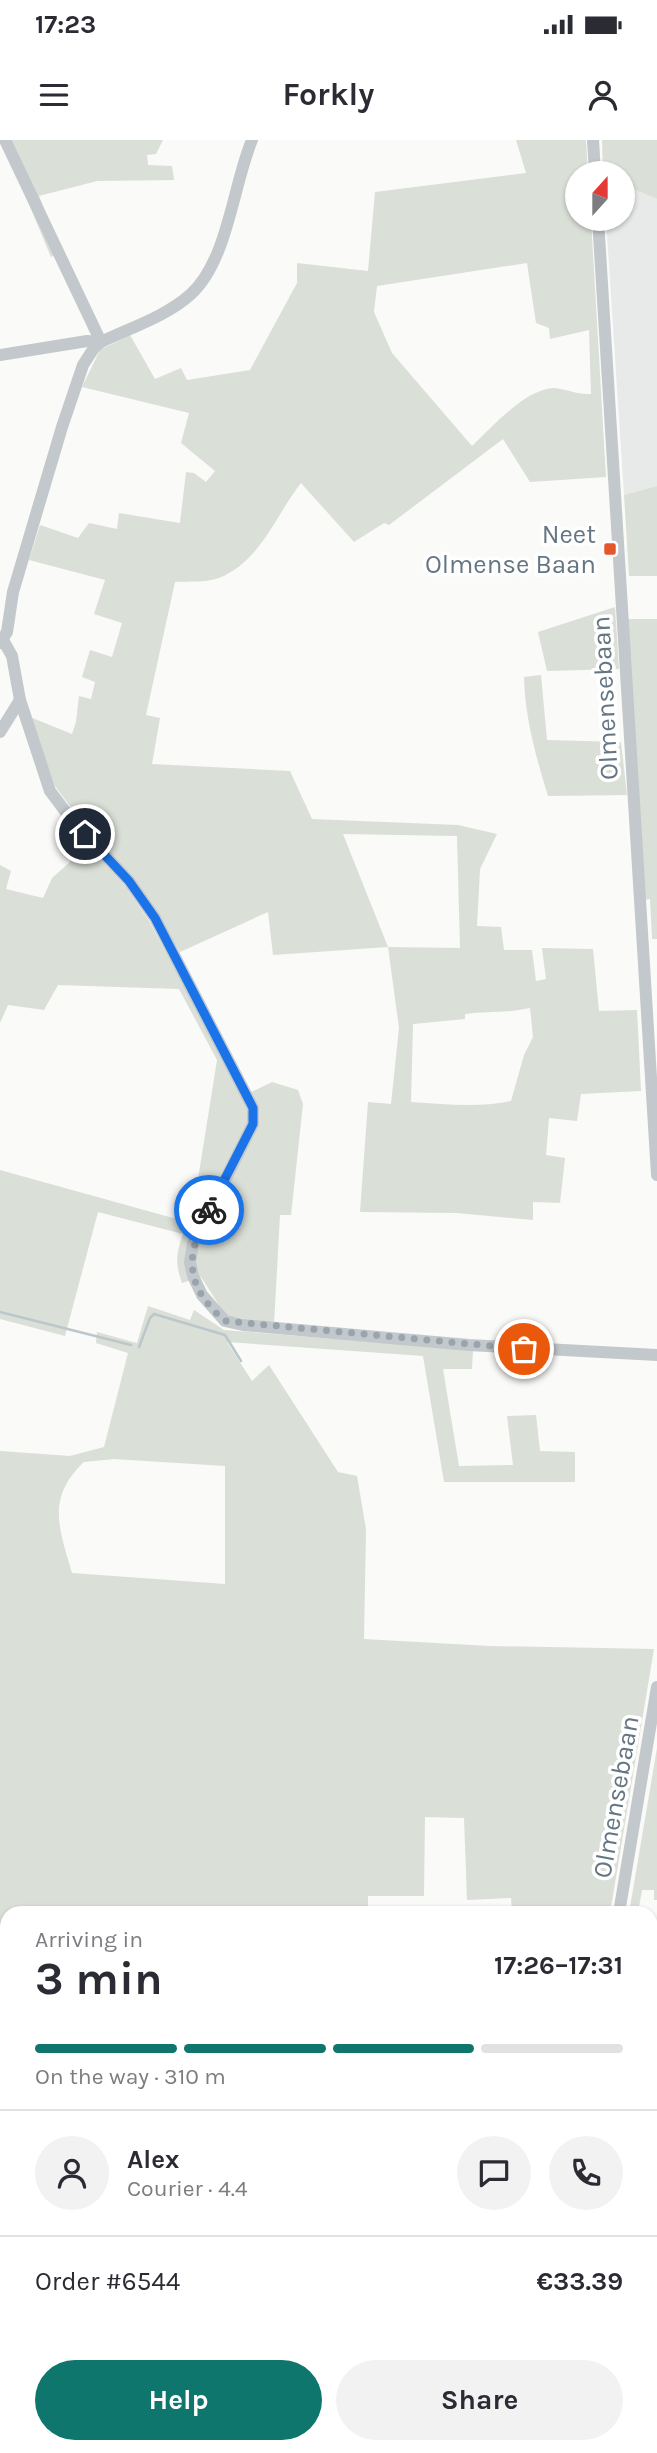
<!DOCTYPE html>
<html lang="en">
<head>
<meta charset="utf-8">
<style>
  :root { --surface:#fff; --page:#f2f2f3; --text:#2b2b33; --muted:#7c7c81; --line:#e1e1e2; --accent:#0f766e }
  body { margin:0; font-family:Karla,sans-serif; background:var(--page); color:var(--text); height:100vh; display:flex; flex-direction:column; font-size:26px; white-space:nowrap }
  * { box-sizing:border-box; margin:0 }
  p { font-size:23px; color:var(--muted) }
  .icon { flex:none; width:38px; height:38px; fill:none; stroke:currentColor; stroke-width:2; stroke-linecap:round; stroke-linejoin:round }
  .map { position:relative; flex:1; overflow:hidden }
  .side { position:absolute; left:0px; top:1766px; width:658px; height:548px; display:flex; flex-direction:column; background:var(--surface); border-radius:21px 21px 0 0; box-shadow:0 2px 5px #0004 }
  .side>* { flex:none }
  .needle { width:46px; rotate:21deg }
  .fabs { position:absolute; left:565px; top:21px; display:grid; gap:14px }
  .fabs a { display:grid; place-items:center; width:70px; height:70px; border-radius:50%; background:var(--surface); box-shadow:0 2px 5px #0004; font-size:35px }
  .pin { position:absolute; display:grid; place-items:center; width:60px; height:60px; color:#fff; margin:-30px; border:4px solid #fff; border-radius:50%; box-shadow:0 2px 7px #0007 }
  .courier { position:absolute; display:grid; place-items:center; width:70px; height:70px; margin:-35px; border:5px solid #1a73e8; border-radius:50%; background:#fff; color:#222; box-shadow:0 2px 9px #0007 }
  .summary em { font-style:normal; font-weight:700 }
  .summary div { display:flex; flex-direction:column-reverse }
  .summary { display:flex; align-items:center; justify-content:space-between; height:119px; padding:0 35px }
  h1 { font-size:46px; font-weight:700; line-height:52px }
  .bar { display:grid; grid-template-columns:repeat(4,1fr); gap:10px 7px; align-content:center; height:84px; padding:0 35px }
  .bar i { height:9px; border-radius:5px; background:var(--line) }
  .bar .on { background:var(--accent) }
  .bar p { grid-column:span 4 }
  .line { display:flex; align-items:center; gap:18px; padding:0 35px; border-top:2px solid var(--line) }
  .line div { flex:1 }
  .round { display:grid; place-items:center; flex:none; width:74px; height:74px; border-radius:37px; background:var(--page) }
  .action { display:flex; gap:14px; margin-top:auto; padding:14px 35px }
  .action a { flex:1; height:80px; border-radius:42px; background:var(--accent); color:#fff; font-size:28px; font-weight:700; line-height:80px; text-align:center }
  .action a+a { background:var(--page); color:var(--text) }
  .status { display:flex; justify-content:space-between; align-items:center; height:49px; padding:0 35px; background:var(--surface); direction:ltr }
  .status svg { height:19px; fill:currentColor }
  header { display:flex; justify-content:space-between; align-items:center; height:91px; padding:0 35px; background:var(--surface); font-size:32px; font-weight:700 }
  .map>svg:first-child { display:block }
  .built { fill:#e8e9e9 }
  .green { fill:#dadfd7; fill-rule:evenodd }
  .water { fill:#bbc7cb }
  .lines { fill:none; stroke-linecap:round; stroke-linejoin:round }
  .stream { stroke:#bbc7cb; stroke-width:2.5 }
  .minor { stroke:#c3c8cc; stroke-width:12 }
  .done { stroke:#99a4ac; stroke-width:7; stroke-dasharray:0 12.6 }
  .route { stroke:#1a73e8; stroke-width:9 }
  .poi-dot { fill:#e4572e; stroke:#fff; stroke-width:2.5 }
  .labels { text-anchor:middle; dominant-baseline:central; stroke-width:7; stroke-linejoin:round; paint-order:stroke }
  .poi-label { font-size:26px; fill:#657683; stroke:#fff; text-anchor:end }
  .street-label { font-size:26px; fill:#657683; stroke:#fff }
</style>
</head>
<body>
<div class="status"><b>17:23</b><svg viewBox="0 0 49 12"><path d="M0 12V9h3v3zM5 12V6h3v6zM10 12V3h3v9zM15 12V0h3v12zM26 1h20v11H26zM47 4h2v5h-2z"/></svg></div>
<header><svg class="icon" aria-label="menu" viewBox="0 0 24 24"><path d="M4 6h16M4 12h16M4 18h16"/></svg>Forkly<svg class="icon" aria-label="person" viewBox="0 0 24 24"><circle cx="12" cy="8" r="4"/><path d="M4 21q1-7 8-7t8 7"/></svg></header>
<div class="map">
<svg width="657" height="2313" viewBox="0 0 657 2313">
  <rect width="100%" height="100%" fill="#fafaf8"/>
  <polygon class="built" points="623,45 657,59 657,346 624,355 606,79 623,79"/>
  <g class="green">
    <polygon points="2,0 163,0 156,14 147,15 148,25 172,26 174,40 97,41 39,56 61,112 51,117"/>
    <path d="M 516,0 L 586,0 L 588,33 L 578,33 L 578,79 L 591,79 L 606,337 L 530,342 L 503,299 L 389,385 L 384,383 L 354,402 L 301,343 C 275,376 261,421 219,438 C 206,443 188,441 175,442 L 146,575 L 160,578 L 152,624 L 290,631 L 312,679 L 458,685 L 497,694 L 480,729 L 477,786 L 501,787 L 504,810 L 532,810 L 536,841 L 546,839 L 542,808 L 593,809 L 599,871 L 637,870 L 641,951 L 581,954 L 577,981 L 549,978 L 546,1015 L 565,1018 L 560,1063 L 533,1062 L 533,1080 L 457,1073 L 360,1072 L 368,962 L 391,964 L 399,888 L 388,807 L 273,815 L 268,772 L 180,812 L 153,768 L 89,692 L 55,646 L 30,577 L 72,594 L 76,582 L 79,556 L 91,559 L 95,542 L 82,537 L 90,510 L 112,517 L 122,483 L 94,474 L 105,440 L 29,420 L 40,385 L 78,398 L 89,383 L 117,389 L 119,373 L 180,383 L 186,332 L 194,333 L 206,342 L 215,331 L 181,303 L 189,273 L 82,247 L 100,210 L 130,195 L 155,239 L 181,228 L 187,240 L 250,230 L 297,143 L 297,123 L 368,131 L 375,52 L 526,33 ZM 527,123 L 536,183 L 549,188 L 550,199 L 589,190 L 591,254 C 578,255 563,248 553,248 C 524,250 491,288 472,306 L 392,213 L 374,172 L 377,146 ZM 343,694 L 457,696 L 460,808 L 388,807 ZM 530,868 L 533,897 L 524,915 L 511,961 C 478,968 444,964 411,962 L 413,884 L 465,879 L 465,874 C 487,871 508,873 530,868 Z"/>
    <polygon points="602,0 657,0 657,59 623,45 623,33 603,33"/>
    <polygon points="657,346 657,436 629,436 624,355"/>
    <polygon points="615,467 619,529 547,531 538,492"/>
    <polygon points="626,479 657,479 657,799 652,799 650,759 644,760"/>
    <path d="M 541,535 L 547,600 L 621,602 L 627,655 L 548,656 C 536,617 525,578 524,537 Z"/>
    <path d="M 89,705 L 125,746 L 149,781 L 243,956 L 272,942 L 298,950 L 303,964 L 291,1075 L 280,1075 L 274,1184 L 226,1176 L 201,1137 L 182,1143 C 175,1123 176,1114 183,1094 L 98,1072 L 65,1196 L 0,1179 L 0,1030 L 191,1083 L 217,920 L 179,849 L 58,845 L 44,870 L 8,865 L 0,883 L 0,725 L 11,731 L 6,749 L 43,758 L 52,738 Z"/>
    <path d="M 148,1166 L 190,1180 L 194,1170 L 224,1190 L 473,1210 L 472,1229 L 443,1229 L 459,1326 L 513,1325 L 507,1276 L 536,1275 L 540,1311 L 575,1312 L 575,1342 L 444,1342 L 423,1216 L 227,1202 L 252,1241 L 269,1225 L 338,1332 L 357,1336 L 366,1389 L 364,1499 L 489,1506 L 654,1509 L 610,1773 L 512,1773 L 511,1758 L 467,1760 L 464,1678 L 425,1677 L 424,1756 L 368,1756 L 368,1773 L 7,1773 L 7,1803 L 0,1803 L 0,1311 L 70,1316 L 104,1307 L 128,1213 L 96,1203 L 97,1192 L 137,1203 ZM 114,1319 L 225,1326 L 225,1444 L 72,1433 C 59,1388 46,1358 84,1322 Z"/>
    <polygon points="657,1608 657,1760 654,1760 654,1750 642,1750 638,1773 629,1773"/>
    <polygon points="651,1802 657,1804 657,1946 651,1938"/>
    <polygon points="0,2037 7,2039 7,2306 129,2306 139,2313 0,2313"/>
    <polygon points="657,2209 657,2313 601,2313 604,2307 651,2306 651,2220"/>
    <polygon points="256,2307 385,2306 385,2307 384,2313 279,2313"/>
  </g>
  <g class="water">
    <polygon points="657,2022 657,2181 651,2192 651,2030"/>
    <polygon points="498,2307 498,2306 588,2307 584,2313 495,2313"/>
  </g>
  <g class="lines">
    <g class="stream">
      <polyline points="0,1172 131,1205"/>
      <polyline points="139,1207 150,1178 154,1174 225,1195 241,1221"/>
    </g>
    <g class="minor">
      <polyline points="5,0 101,202"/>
      <polyline points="593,0 595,33"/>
      <polyline points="598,79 657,1035"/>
      <polyline points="0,215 87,201 101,202"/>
      <polyline points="3,500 12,516 20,560 50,651 68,675 129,741 155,778 253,968 253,984 193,1104 190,1122 193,1136 202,1155 225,1181 243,1185 469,1205 657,1215"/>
      <path d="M 0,503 L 7,492 L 13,452 L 62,287 L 83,225 L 94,208 L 101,202 C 130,188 167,176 191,154 C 228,120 233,45 252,0"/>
      <polyline points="0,592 20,560"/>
      <polyline points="619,1773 657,1547"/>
      <polyline points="0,1810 7,1810"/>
      <polyline points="651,1945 657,1954"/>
      <polyline points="651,2011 657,2000"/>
      <polyline points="484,2313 487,2306"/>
    </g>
  </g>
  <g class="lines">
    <path class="done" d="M 209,1070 C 185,1115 184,1146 225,1181 L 524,1209"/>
    <polyline class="route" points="85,694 129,741 155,778 253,968 253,984 209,1070"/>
  </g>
  <rect class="poi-dot" x="603" y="402" width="14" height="14" rx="3.5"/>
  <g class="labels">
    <g class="poi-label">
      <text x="596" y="394">Neet<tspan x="596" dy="30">Olmense Baan</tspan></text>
    </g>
    <g class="street-label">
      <text transform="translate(605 558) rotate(-93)">Olmensebaan</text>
      <text transform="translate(616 1657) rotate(-80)">Olmensebaan</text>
    </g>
  </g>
</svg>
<div class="fabs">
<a><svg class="needle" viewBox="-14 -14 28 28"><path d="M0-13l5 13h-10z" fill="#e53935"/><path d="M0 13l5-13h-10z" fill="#7c7c81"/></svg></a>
</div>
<div class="pin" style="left:524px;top:1209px;background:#ea580c"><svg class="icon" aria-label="bag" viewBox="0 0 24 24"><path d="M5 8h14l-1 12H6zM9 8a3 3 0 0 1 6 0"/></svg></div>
<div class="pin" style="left:85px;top:694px;background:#1f2937"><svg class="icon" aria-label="home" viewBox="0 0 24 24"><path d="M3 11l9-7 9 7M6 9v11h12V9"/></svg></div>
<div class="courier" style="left:209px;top:1070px"><svg class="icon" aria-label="bike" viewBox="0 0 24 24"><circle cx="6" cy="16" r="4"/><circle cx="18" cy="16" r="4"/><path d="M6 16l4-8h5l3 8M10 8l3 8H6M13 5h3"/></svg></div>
<section class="side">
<div class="summary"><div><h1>3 min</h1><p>Arriving in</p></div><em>17:26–17:31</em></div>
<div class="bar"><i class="on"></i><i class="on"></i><i class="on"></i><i></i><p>On the way · 310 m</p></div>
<div class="line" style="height:126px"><a class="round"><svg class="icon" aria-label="person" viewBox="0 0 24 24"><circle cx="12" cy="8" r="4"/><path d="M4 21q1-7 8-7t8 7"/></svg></a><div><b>Alex</b><p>Courier · 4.4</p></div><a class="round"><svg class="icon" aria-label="chat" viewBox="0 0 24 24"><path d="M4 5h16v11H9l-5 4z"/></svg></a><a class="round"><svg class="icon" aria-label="phone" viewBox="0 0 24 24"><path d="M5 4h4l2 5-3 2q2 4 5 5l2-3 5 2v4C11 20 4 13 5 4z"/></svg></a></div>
<div class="line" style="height:91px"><div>Order #6544</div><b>€33.39</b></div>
<div class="action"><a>Help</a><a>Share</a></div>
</section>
</div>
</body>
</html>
